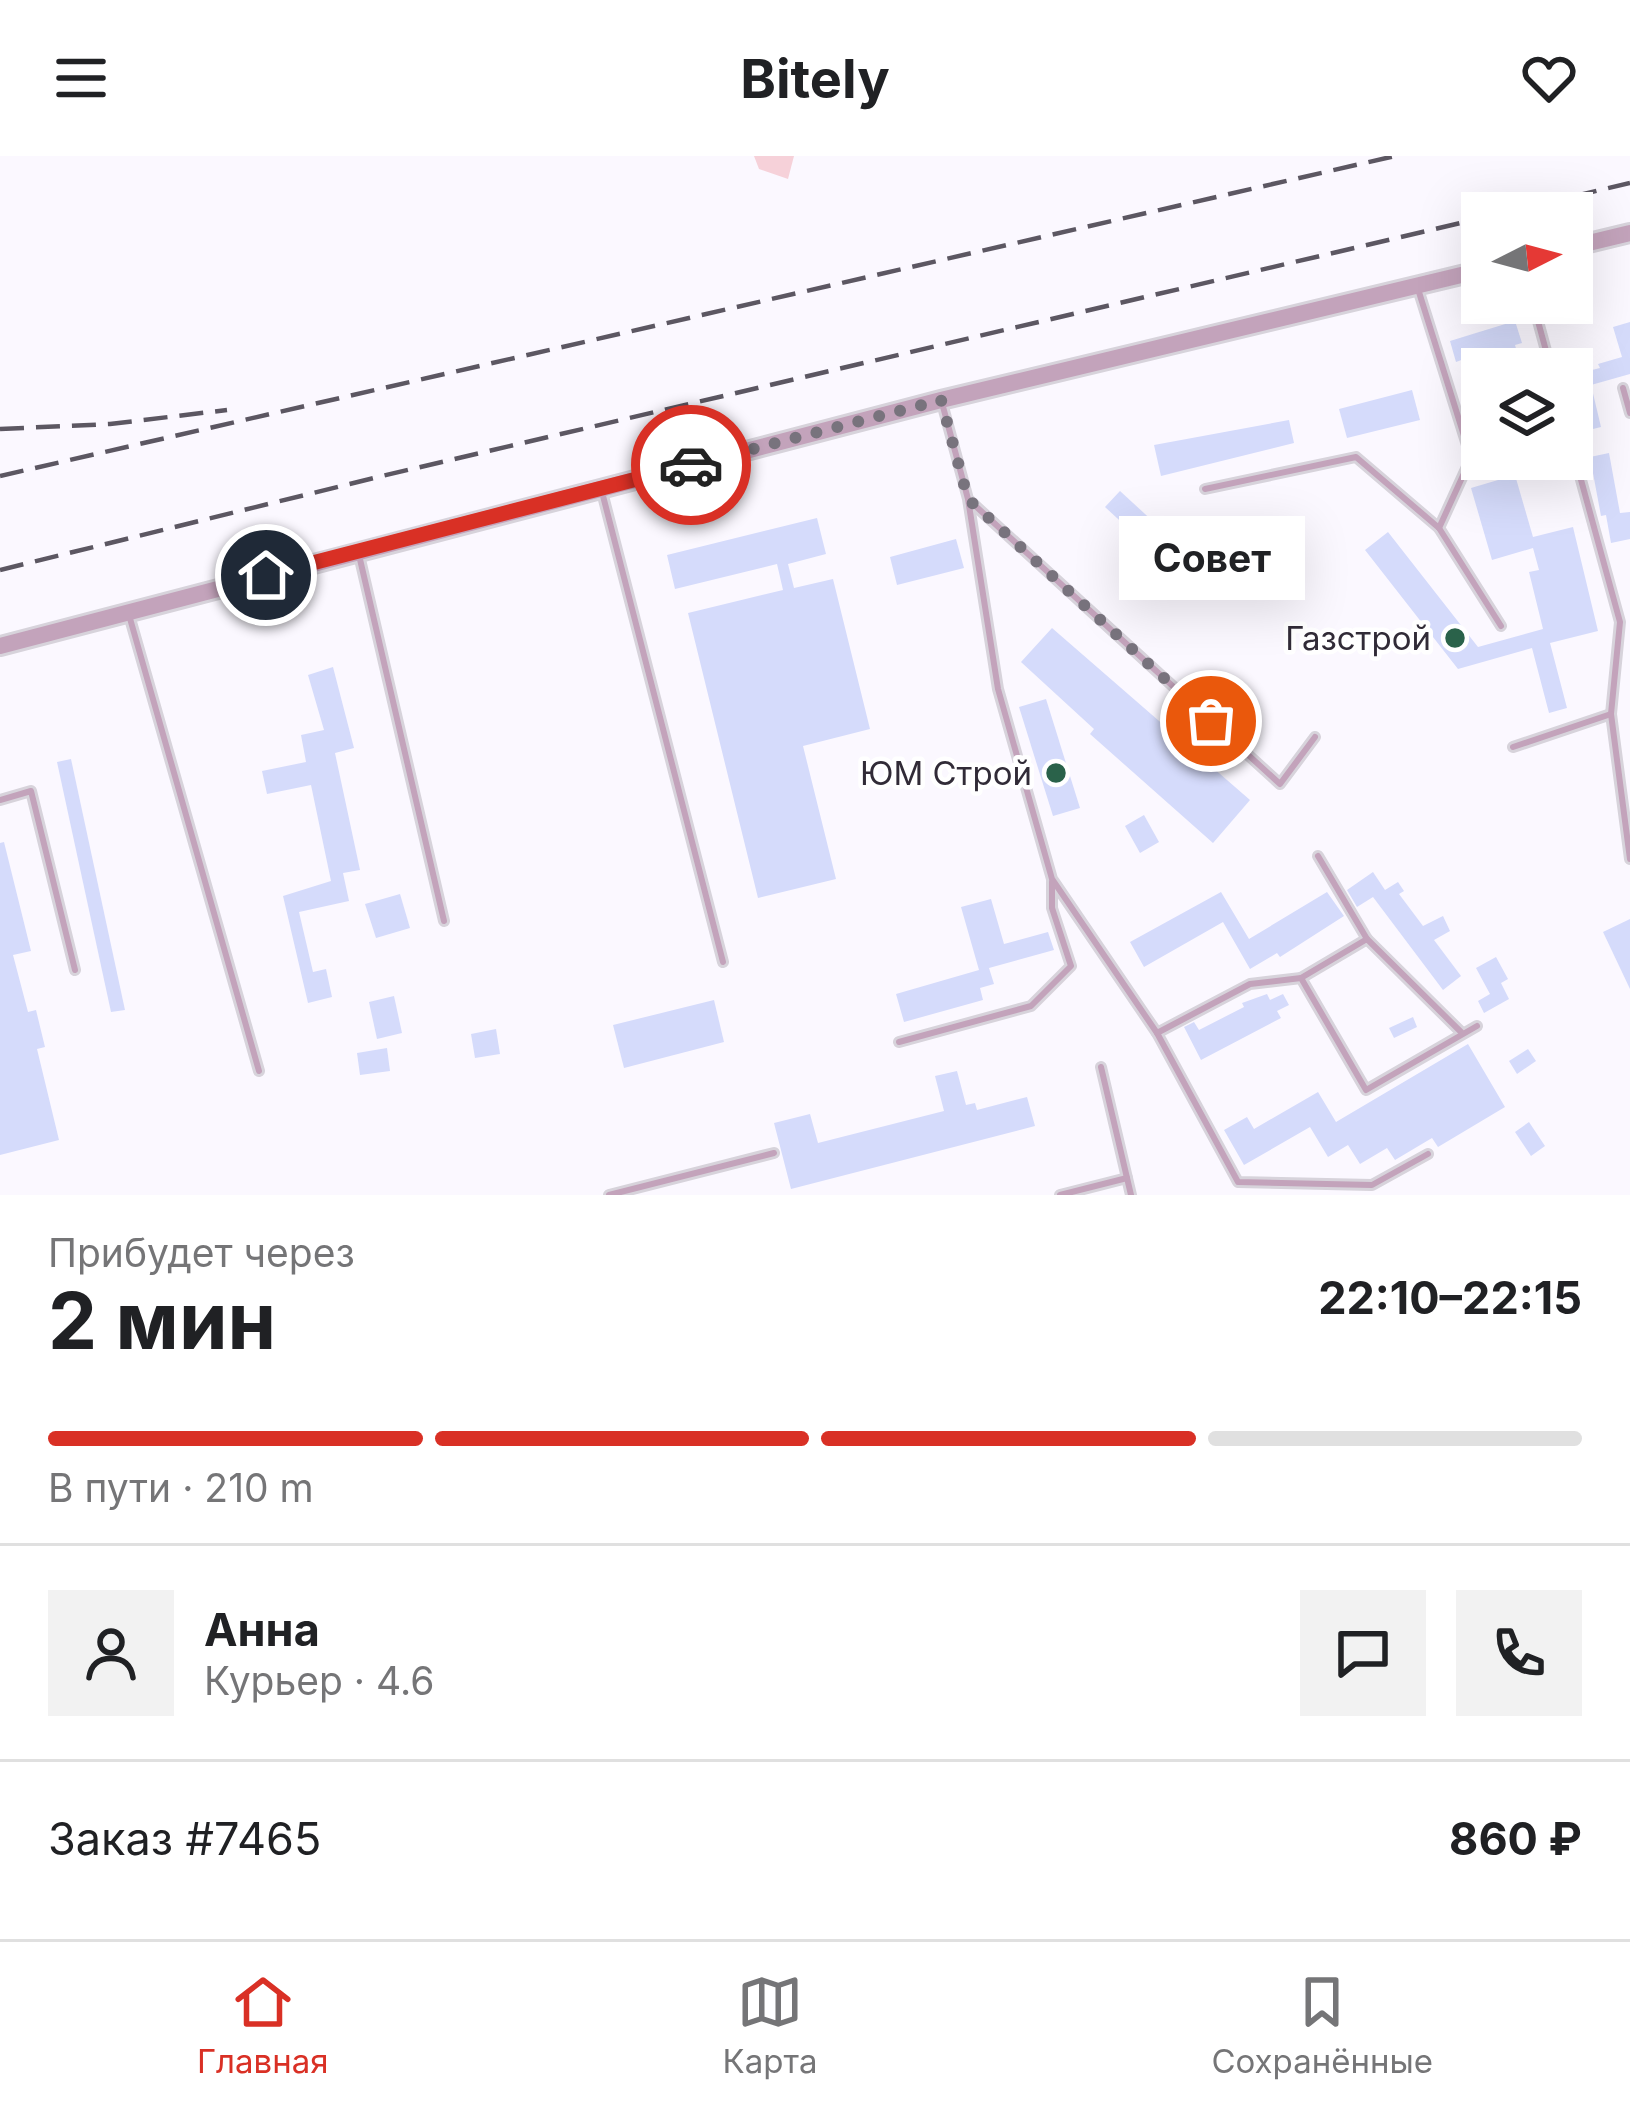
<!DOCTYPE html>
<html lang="ru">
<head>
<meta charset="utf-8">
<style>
  :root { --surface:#fff; --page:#f2f2f2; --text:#202124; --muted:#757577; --line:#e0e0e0; --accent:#d93025 }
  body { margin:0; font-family:Inter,sans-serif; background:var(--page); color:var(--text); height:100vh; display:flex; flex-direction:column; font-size:45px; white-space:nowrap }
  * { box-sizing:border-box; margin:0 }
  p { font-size:39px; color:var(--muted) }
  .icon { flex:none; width:66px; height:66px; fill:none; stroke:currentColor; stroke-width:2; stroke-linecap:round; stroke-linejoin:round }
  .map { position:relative; height:1039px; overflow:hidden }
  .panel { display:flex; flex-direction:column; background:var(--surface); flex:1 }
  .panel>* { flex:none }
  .needle { width:78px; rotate:84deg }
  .tools { position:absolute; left:1461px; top:36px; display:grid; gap:24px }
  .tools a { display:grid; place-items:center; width:132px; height:132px; border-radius:0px; background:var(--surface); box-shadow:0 12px 48px #0002; font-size:60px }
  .pin { position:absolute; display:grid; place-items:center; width:102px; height:102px; color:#fff; margin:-51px; border:6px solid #fff; border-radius:50%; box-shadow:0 3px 12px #0007 }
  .courier { position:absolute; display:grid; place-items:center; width:120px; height:120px; margin:-60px; border:9px solid #d93025; border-radius:50%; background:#fff; color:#222; box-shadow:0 3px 15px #0007 }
  .bubble { position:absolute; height:84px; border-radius:0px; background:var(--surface); box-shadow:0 12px 48px #0002; font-size:39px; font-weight:700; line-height:84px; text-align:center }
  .head em { font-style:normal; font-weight:700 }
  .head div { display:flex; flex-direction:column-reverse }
  .head { display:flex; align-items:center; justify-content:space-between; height:204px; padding:0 48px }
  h1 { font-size:78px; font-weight:700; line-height:90px }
  .bar { display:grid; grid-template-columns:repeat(4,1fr); gap:18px 12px; align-content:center; height:144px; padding:0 48px }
  .bar i { height:15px; border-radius:9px; background:var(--line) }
  .bar .current { background:var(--accent) }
  .bar p { grid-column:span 4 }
  .line { display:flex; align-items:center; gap:30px; padding:0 48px; border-top:3px solid var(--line) }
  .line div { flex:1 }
  .round { display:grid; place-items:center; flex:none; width:126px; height:126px; border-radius:0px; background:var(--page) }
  header { display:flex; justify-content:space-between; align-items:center; height:156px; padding:0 48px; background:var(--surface); font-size:54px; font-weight:700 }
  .tab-bar { display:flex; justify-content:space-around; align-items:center; height:168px; border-top:3px solid var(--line); background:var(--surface); font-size:33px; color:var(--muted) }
  .tab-bar a { display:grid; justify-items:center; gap:6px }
  .tab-bar .current { color:var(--accent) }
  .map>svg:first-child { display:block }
  .green { fill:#f6d1d9 }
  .building { fill:#d5dbfb }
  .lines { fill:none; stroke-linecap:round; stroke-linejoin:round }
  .service-casing { stroke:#d7d3db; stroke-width:12 }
  .tertiary-casing { stroke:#d7d3db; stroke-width:22 }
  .service { stroke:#c3a3bb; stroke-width:6 }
  .tertiary { stroke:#c3a3bb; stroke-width:16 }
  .rail { stroke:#5c5762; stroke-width:4.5; stroke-dasharray:24 12; stroke-linecap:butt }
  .done { stroke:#78737d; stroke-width:12; stroke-dasharray:0 21.6 }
  .route { stroke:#d93025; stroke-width:15 }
  .poi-dot { fill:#2a624a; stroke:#fff; stroke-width:4.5 }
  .labels { text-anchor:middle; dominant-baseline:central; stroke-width:9; stroke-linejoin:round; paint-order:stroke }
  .poi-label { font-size:33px; fill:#312b37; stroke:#fff; text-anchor:end }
</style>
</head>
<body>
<header><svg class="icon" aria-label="menu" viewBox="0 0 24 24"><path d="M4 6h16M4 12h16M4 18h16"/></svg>Bitely<svg class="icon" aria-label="heart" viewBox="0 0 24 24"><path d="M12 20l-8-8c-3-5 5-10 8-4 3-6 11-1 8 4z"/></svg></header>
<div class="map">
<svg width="1630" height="1039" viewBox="0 0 1630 1039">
  <rect width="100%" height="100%" fill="#fbf8ff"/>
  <polygon class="green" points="754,0 794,0 788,23 759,13"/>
  <g class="building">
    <polygon points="1515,165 1522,187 1515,189 1522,213 1482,213 1479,252 1464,203 1456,206 1450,185"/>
    <polygon points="1630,166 1630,218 1591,229 1601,271 1581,276 1572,238 1572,219 1600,212 1598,208 1622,201 1613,171"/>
    <polygon points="1412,234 1420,264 1347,282 1339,253"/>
    <polygon points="1289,264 1294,287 1161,320 1154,289"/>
    <polygon points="1609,297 1620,357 1630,356 1630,383 1611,387 1606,359 1601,360 1590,301"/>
    <polygon points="1515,319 1533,381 1573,371 1598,475 1550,487 1567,552 1549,557 1532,492 1458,513 1365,394 1388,376 1478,491 1543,473 1529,416 1539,414 1533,392 1492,404 1471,332"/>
    <polygon points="1120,335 1195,404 1180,420 1105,351"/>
    <polygon points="817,362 826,398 788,408 794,432 833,423 870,573 803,590 836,723 758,742 688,457 783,434 777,408 675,433 667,399"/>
    <polygon points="956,383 964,412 897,429 890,401"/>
    <polygon points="1052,472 1250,644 1213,687 1090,578 1094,573 1021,506"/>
    <polygon points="333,511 354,592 335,597 360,714 343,717 349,745 299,756 313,816 326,813 332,841 308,847 283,740 331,725 311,629 267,638 262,615 306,606 301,579 324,574 308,519"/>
    <polygon points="1046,543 1080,652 1053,660 1019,551"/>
    <polygon points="71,603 125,854 111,856 57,606"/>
    <polygon points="1144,659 1159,686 1140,697 1125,670"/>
    <polygon points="4,686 31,795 13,799 28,856 36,854 45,891 37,893 59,984 0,999 0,687"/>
    <polygon points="1373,716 1385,734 1398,726 1404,735 1399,738 1423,770 1443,760 1450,775 1434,784 1461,820 1443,834 1373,741 1357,751 1347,734"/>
    <polygon points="1221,736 1249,783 1327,736 1344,760 1280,801 1277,797 1250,813 1223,766 1144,811 1130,786"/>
    <polygon points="400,738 410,772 376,782 365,748"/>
    <polygon points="991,743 1004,788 1048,776 1054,794 989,812 994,828 980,832 983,844 904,866 896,838 979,814 961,751"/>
    <polygon points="1630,763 1630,833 1603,776"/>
    <polygon points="1496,801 1508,823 1501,827 1509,843 1484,857 1478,845 1490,838 1476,812"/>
    <polygon points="1267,838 1270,844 1283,838 1289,849 1277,855 1281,862 1201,904 1184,871 1194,866 1199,874 1244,851 1242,847"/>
    <polygon points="394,840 402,877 377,883 369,846"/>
    <polygon points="714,844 724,886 624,912 613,869"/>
    <polygon points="1413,861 1417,871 1394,882 1389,872"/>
    <polygon points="496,873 500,898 475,902 471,878"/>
    <polygon points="1468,888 1505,951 1438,991 1432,982 1395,1004 1387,992 1360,1008 1348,989 1328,1001 1310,971 1244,1009 1224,974 1247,961 1254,973 1318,936 1336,966"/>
    <polygon points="387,892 390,915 360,919 357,897"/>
    <polygon points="1528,893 1536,905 1517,918 1509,905"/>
    <polygon points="957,915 966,949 975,947 977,954 1027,941 1035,970 791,1033 774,967 810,958 818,987 944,955 935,920"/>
    <polygon points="1529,966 1545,990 1531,1000 1515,976"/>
  </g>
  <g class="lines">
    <g class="service-casing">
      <g id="service">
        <polyline points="1418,133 1471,302 1439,372"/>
        <polyline points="1533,147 1551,213"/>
        <polyline points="1623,232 1630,257"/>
        <polyline points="942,247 968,343 998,533 1052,723 1157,877 1238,1026 1372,1029 1428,998"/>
        <polyline points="1572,291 1620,466 1611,558 1630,703"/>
        <polyline points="1205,333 1356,301 1439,372 1501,470"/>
        <polyline points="602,336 723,806"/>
        <polyline points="970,345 1280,628 1315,581"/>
        <polyline points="359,399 444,765"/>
        <polyline points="129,459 259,915"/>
        <polyline points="1513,591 1611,558"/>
        <polyline points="0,644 31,635 75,814"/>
        <polyline points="1318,700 1367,783"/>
        <polyline points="1301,822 1367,783 1461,876"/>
        <polyline points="1157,877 1250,828 1301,822 1366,934 1477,870"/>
        <polyline points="899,886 1031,850 1071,810 1052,752 1052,726"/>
        <polyline points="1101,911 1131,1039"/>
        <polyline points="609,1039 774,997"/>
        <polyline points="1060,1039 1127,1022"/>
      </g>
    </g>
    <g class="tertiary-casing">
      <g id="tertiary">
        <polyline points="1572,91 1630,77"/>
        <polyline points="0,490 941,244 1482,114"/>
      </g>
    </g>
    <use href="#service" class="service"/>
    <use href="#tertiary" class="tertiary"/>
    <g class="rail">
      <polyline points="1503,57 1630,27"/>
      <polyline points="0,273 110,268 227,254"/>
      <polyline points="0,320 1395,0"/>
      <polyline points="0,414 382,320 1482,62"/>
    </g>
  </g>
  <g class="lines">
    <polyline class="done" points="691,309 941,244 968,343 1211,565"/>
    <polyline class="route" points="266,419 691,309"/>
  </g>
  <g class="poi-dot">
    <circle cx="1455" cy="482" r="12"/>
    <circle cx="1056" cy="617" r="12"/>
  </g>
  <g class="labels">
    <g class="poi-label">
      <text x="1431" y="482">Газстрой</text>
      <text x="1032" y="617">ЮМ Строй</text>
    </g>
  </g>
</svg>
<div class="tools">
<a><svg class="needle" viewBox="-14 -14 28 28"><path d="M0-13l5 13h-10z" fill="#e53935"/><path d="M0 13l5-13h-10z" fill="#757577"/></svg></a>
<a><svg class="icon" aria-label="layers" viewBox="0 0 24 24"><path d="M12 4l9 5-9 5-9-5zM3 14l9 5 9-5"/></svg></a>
</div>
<div class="pin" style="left:1211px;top:565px;background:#ea580c"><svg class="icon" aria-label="bag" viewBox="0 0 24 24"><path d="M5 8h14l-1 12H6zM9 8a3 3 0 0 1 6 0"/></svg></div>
<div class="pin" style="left:266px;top:419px;background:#1f2937"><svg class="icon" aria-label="home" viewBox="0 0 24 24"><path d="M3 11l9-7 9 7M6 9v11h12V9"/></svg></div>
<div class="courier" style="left:691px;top:309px"><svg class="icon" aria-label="car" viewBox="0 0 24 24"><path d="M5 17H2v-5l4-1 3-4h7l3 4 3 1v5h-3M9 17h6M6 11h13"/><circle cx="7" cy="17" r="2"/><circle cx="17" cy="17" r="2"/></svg></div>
<div class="bubble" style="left:1119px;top:360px;width:186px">Совет</div>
</div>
<section class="panel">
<div class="head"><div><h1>2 мин</h1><p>Прибудет через</p></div><em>22:10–22:15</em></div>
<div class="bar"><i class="current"></i><i class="current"></i><i class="current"></i><i></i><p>В пути · 210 m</p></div>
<div class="line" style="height:216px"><a class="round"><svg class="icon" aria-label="person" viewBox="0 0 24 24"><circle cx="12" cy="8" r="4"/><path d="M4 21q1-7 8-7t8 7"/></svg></a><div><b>Анна</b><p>Курьер · 4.6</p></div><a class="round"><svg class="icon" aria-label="chat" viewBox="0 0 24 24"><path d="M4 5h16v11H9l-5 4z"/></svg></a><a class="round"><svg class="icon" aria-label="phone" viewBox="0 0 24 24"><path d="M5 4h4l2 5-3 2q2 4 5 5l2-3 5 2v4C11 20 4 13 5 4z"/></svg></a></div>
<div class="line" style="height:156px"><div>Заказ #7465</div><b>860 ₽</b></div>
</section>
<nav class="tab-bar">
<a class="current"><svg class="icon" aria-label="home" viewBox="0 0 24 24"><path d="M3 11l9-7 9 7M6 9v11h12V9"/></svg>Главная</a>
<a><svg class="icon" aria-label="map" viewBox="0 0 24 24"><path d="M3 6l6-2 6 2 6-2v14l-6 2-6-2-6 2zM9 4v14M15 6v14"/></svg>Карта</a>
<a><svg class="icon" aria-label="saved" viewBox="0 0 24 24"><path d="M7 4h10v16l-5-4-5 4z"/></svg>Сохранённые</a>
</nav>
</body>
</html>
